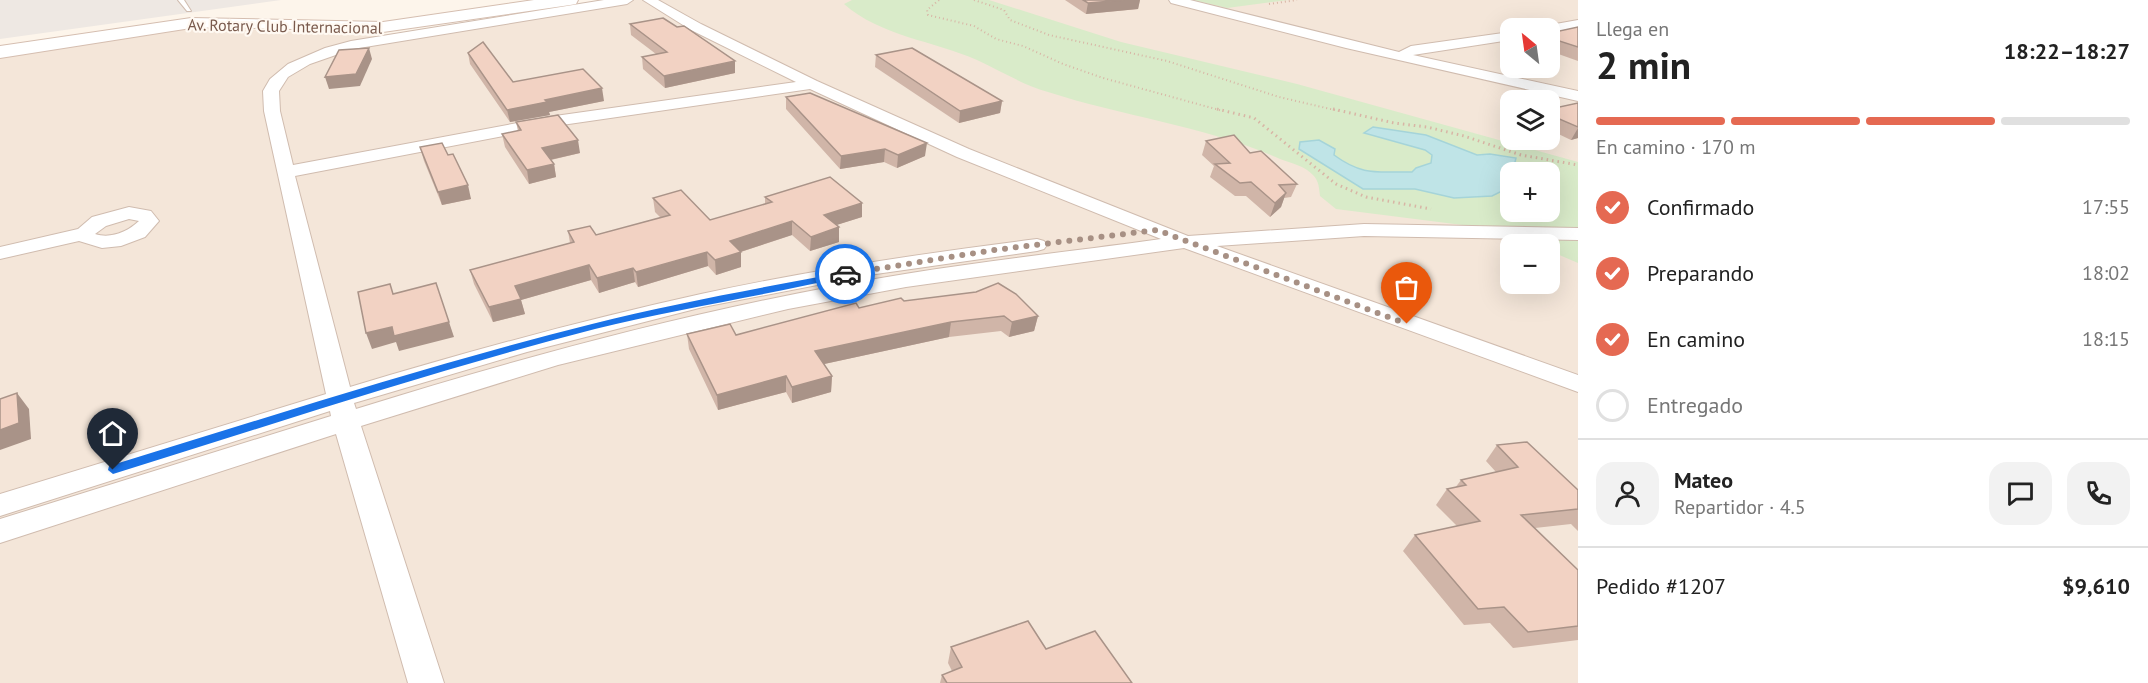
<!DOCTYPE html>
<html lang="es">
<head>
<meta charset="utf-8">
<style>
  :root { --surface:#fff; --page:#f2f2f2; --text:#222; --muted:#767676; --line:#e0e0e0; --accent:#e56952 }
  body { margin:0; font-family:"PT Sans",sans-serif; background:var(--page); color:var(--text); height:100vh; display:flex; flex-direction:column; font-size:22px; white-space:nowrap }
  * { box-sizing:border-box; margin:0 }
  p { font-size:20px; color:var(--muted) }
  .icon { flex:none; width:33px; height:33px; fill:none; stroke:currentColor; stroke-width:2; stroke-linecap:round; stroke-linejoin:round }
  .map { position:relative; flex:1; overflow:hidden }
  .side { display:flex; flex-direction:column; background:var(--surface); width:570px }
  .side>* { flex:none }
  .needle { width:39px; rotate:331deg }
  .buttons { position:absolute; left:1500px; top:18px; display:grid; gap:12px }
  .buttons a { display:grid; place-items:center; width:60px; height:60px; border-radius:12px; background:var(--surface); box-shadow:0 6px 24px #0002; font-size:30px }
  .pin { position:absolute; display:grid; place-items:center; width:51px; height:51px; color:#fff; margin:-62px -26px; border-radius:50% 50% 50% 0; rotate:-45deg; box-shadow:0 0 6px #0007 }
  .pin .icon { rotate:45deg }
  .courier { position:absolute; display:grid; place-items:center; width:60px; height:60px; margin:-30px; border:4px solid #1a73e8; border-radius:50%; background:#fff; color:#222; box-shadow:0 2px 8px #0007 }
  .overview em { font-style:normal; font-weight:700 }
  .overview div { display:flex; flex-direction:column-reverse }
  .overview { display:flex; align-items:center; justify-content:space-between; height:102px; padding:0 18px }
  h1 { font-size:39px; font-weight:700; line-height:45px }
  .bar { display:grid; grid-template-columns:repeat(4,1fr); gap:9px 6px; align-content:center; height:72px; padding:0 18px }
  .bar i { height:8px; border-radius:4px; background:var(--line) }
  .bar .on { background:var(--accent) }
  .bar p { grid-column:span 4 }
  .line { display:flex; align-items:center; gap:15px; padding:0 18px; border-top:2px solid var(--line) }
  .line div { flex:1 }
  .round { display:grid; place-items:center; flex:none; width:63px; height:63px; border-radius:18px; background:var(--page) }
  ol { padding:0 18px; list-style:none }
  li { display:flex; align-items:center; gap:18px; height:66px }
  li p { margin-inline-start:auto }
  li .icon { padding:6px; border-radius:50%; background:var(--accent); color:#fff; stroke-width:4 }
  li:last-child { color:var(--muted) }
  li i { width:33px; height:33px; border:3px solid var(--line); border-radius:50% }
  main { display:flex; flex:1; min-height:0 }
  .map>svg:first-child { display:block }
  .residential { fill:#f4e6d9; fill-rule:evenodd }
  .industrial { fill:#eee8e3 }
  .green { fill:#d9ebc9; fill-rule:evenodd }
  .water { fill:#bfe4e7; stroke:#a5d4d9; stroke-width:1.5 }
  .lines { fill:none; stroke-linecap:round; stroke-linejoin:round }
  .lane-casing { stroke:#d0bcaf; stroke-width:2 }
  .street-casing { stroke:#d0bcaf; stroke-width:2 }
  .secondary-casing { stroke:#d5beb0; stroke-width:2 }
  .path-far1 { stroke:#d8b5a5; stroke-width:2; stroke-dasharray:1 3; stroke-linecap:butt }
  .path { stroke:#d8b5a5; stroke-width:3; stroke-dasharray:1.5 4; stroke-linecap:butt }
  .lane { fill:#fff; fill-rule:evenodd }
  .street { fill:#fff; fill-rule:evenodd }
  .secondary { fill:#fff; fill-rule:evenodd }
  .wall { fill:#d0b5a8 }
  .shaded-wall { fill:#a99388 }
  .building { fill:#f2d2c3; stroke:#a99388; stroke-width:1.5 }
  .route { fill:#1a73e8 }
  .done { stroke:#a79084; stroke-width:6; stroke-dasharray:0 10.8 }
  .labels { text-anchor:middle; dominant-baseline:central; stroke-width:4.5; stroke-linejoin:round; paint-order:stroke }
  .far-street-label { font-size:16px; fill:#795a4d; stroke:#fff9f2 }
</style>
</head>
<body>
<main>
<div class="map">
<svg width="1578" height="683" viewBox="0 0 1578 683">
  <rect width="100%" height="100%" fill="#fdf5eb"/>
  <path class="residential" d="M 614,0 L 1578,0 L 1578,683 L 0,683 L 0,58 L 201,27 L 377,36 ZM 1510,28 L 1550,28 L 1550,68 L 1510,68 ZM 1510,100 L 1550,100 L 1550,140 L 1510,140 ZM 1510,172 L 1550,172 L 1550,212 L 1510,212 ZM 1510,244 L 1550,244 L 1550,284 L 1510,284 Z"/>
  <polygon class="industrial" points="0,0 281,0 0,39"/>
  <g class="green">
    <path d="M 852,0 L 989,0 L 1121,42 L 1297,84 L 1578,162 L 1578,263 L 1550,251 L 1550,244 L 1533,244 L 1494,229 L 1336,209 L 1320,196 C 1319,188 1319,181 1313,175 C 1305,166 1291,163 1280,159 C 1206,126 1125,117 1048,92 C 1023,85 1001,71 977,60 C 934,41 880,36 844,4 ZM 1510,172 L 1550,172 L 1550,212 L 1510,212 Z"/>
    <polygon points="1193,0 1288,0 1227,8"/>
  </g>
  <path class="water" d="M 1373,127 L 1426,135 L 1477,155 L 1490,154 L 1516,158 L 1515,162 L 1526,169 L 1526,172 L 1510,172 L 1510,187 L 1492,196 L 1454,198 L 1415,189 L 1363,189 L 1299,149 L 1300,142 L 1319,140 L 1335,149 L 1334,155 C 1364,177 1378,171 1412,172 L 1416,168 L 1431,163 L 1432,155 L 1425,150 L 1364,133 Z"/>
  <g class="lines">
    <g class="lane-casing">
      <polygon id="lane" points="178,0 184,0 191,11 187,11"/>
    </g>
    <g class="street-casing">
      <g id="street">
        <path d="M 604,0 L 633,0 L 627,4 L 353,49 L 310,64 L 288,77 L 279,91 L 280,111 L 293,165 L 555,116 L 796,82 L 691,30 L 643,0 L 658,0 L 701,24 L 817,81 L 969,149 L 1188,236 L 1364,224 L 1578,228 L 1578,240 L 1364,236 L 1217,246 L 1578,375 L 1578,392 L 1184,248 L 906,287 L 788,309 L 558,365 L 361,426 L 444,683 L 408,683 L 336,434 L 0,543 L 0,519 L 331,416 L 330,411 L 0,516 L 0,494 L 326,394 L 264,111 L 263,91 L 270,79 L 288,64 L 325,48 L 351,41 ZM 810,89 L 957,157 L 1161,239 C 1076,251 990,260 905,274 C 719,304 536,353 356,409 L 354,403 L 378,396 L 527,352 L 703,307 L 869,275 L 1037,251 L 1044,249 L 1047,245 L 1044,241 L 1037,239 C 924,253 812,270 701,294 C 583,320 466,352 350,387 L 295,176 L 555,126 Z"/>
        <polygon points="1169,0 1190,0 1399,52 1411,46 1510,32 1510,40 1413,55 1578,91 1578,101 1346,48 1171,3"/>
        <polygon points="1578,20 1578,28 1550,33 1550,28 1544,28 1550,25"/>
        <path d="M 129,207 L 151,211 L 159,221 L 145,237 L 121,246 L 102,248 L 79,241 L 0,259 L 0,247 L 78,229 L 92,217 ZM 129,219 L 139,221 C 127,232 111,239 95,234 L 106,226 Z"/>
      </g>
    </g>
    <g class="secondary-casing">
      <polygon id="secondary" points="534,0 578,0 576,4 570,5 383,32 229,27 191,28 0,58 0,46 191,18 383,22"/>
    </g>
    <g class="path-far1">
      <polyline points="939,0 927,10 928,15 974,26 996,39 1023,46 1063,64 1103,78 1223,111"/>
      <polyline points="974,0 1004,10 1010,20 1049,35 1167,61 1279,97 1339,111"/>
      <polyline points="1269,4 1297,0"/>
    </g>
    <g class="path">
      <polyline points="1217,109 1254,118 1336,184 1366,197 1431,209"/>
      <polyline points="1333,109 1394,123 1427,127 1464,136 1521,155 1578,165"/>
    </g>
    <use href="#lane" class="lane"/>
    <use href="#street" class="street"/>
    <use href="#secondary" class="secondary"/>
  </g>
  <g class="wall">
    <polygon points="1065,0 1140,0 1138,9 1086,14"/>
    <polygon points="630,24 677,27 735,61 735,73 665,88 643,69 642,57 656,54 631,35"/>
    <polygon points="1578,27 1578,61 1550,51 1550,33"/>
    <polygon points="468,53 513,82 604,101 549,112 550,115 510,122 470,64"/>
    <polygon points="876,55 1002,101 1000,113 959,123 875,67"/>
    <polygon points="786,97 925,156 897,168 884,162 840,169 786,109"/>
    <polygon points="1578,103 1578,138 1571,140 1550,130 1550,109"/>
    <polygon points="516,122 580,153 551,160 554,164 556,177 529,184 505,147 502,134 518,131"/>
    <polygon points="1206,141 1250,153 1297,184 1291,197 1284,198 1281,207 1270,217 1246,196 1235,196 1210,177 1214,166 1202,155"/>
    <polygon points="420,147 448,155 471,199 442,205 424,161"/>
    <polygon points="765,197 862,203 862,217 836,225 839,227 839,242 810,251 792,235 741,252 741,267 716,275 708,266 638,287 635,282 599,293 591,280 521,300 525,314 493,322 474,284 470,270 570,243 568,231 596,235 661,218 655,212 653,198 710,220 765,204"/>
    <polygon points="904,301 1038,316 1034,331 1009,337 1001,331 949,337 824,364 832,376 831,392 792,403 786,392 718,410 689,349 687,334 736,335 859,308"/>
    <polygon points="1497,445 1578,490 1578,531 1571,524 1535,528 1578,570 1578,640 1513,648 1490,623 1464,625 1403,551 1415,535 1457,526 1436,505 1447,489 1455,488 1461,480 1496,472 1486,461"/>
    <polygon points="951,647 1046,649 1132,683 940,683 942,675 952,671 948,663"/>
  </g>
  <g class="shaded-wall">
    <polygon points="1124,0 1140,0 1138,9 1086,14 1088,3"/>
    <polygon points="369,48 372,59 360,86 329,89 325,77"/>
    <polygon points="735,61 735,73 665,88 664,76"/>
    <polygon points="602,88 604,101 549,112 550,115 510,122 507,110 545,100"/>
    <polygon points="1002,101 1000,113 959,123 960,111"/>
    <polygon points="1578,128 1578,138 1571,140"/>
    <polygon points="578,140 580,153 545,161 542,148"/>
    <polygon points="927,143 925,156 897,168 898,155"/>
    <polygon points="885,149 884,162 840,169 841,156"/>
    <polygon points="554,164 556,177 529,184 527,170"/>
    <polygon points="468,185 471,199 442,205 438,192"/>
    <polygon points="1286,193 1281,207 1270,217 1275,203"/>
    <polygon points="862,203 862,217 824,229 824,215"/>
    <polygon points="792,221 792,235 740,252 741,252 741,267 716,275 715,260 730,241"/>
    <polygon points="839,227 839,242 810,251 811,237"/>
    <polygon points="707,252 708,266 638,287 636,272"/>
    <polygon points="589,265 591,280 521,300 525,314 493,322 489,307 515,286"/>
    <polygon points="633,268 635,282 599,293 597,278"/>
    <polygon points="1038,316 1034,331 1009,337 1012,322"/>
    <polygon points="449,322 454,337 399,351 396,342 372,349 366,333 392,327"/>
    <polygon points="951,322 949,337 815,366 815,351"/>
    <polygon points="786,376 786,392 718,410 717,395"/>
    <polygon points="832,376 831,392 792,403 792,387"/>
    <polygon points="17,393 29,409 31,439 0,450 0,430"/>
  </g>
  <g class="building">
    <polygon points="1083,0 1124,0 1088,3"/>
    <polygon points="663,18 677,27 684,26 735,61 664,76 642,57 667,52 630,24"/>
    <polygon points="1578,27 1578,47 1550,38 1550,33"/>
    <polygon points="483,42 513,82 583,69 602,88 545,100 547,102 507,110 468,53"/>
    <polygon points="369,48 356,74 325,77 339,50"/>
    <polygon points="912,48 1002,101 960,111 876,55"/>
    <polygon points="810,93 927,143 898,155 885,149 841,156 786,97"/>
    <polygon points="1578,103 1578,127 1550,115 1550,109"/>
    <polygon points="558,115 578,140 542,148 554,164 527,170 502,134 521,130 516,122"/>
    <polygon points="1234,135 1250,153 1261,151 1297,184 1279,185 1286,193 1275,203 1251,182 1240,183 1215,164 1230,163 1206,141"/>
    <polygon points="442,143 448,155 453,154 468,185 438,192 420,147"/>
    <polygon points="830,177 862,203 824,215 839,227 811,237 792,221 730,241 741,252 715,260 707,252 636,272 633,268 597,278 589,265 515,286 521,299 489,307 470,270 574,242 568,231 590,226 596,235 670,215 653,198 681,190 710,220 772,202 765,197"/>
    <polygon points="436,283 449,322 394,336 392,327 366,333 358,292 390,284 393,294"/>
    <polygon points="998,283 1016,294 1038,316 1012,322 1004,316 951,322 815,351 832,376 792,387 786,376 717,395 687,334 730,324 736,335 856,303 859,308 901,298 904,301 976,292"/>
    <polygon points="17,393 19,423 0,430 0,399"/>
    <polygon points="1527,442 1578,490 1578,509 1521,515 1578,570 1578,626 1528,632 1504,607 1478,609 1415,535 1480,521 1447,489 1466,485 1461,480 1518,467 1497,445"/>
    <polygon points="1028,621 1046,649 1095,631 1132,683 947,683 942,675 962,667 951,647"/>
  </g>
  <path class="route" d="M 845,272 L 849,274 L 848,276 C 764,296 679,308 595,329 C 433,371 274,424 113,474 L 108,470 L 109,466 C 269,417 429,365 592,324 C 675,303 760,288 845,272 Z"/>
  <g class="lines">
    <polyline class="done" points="845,274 994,250 1157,230 1407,324"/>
  </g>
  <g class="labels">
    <g class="far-street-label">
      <text transform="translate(285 26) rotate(1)">Av. Rotary Club Internacional</text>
    </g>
  </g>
</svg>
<div class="buttons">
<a><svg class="needle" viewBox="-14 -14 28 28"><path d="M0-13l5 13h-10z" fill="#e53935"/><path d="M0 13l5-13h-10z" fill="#767676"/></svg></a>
<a><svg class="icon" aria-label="layers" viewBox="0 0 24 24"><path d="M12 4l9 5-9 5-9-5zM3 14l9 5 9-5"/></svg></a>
<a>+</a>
<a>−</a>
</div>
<div class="pin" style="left:1407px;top:324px;background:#ea580c"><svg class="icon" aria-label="bag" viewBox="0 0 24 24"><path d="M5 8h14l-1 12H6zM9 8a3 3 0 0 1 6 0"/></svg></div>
<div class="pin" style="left:113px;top:470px;background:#1f2937"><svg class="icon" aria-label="home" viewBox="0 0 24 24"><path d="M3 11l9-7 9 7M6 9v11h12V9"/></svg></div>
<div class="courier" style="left:845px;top:274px"><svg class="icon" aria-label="car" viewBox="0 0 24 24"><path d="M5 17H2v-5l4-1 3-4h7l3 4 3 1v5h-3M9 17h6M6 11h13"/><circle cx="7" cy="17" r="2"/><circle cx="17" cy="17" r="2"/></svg></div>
</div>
<section class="side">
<div class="overview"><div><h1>2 min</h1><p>Llega en</p></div><em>18:22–18:27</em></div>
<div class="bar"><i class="on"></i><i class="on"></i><i class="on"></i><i></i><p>En camino · 170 m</p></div>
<ol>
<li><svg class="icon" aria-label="check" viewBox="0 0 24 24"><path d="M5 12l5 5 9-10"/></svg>Confirmado<p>17:55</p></li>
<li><svg class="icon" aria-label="check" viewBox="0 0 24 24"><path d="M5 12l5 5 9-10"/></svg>Preparando<p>18:02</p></li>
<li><svg class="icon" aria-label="check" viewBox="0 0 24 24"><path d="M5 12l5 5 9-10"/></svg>En camino<p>18:15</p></li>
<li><i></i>Entregado</li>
</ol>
<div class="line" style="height:108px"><a class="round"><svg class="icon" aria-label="person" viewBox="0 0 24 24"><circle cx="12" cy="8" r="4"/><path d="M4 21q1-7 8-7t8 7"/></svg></a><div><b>Mateo</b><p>Repartidor · 4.5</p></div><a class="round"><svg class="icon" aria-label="chat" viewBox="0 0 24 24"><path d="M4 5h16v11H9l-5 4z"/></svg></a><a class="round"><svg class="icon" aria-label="phone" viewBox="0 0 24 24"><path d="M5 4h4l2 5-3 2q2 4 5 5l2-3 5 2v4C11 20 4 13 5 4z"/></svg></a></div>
<div class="line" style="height:78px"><div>Pedido #1207</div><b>$9,610</b></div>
</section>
</main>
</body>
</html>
